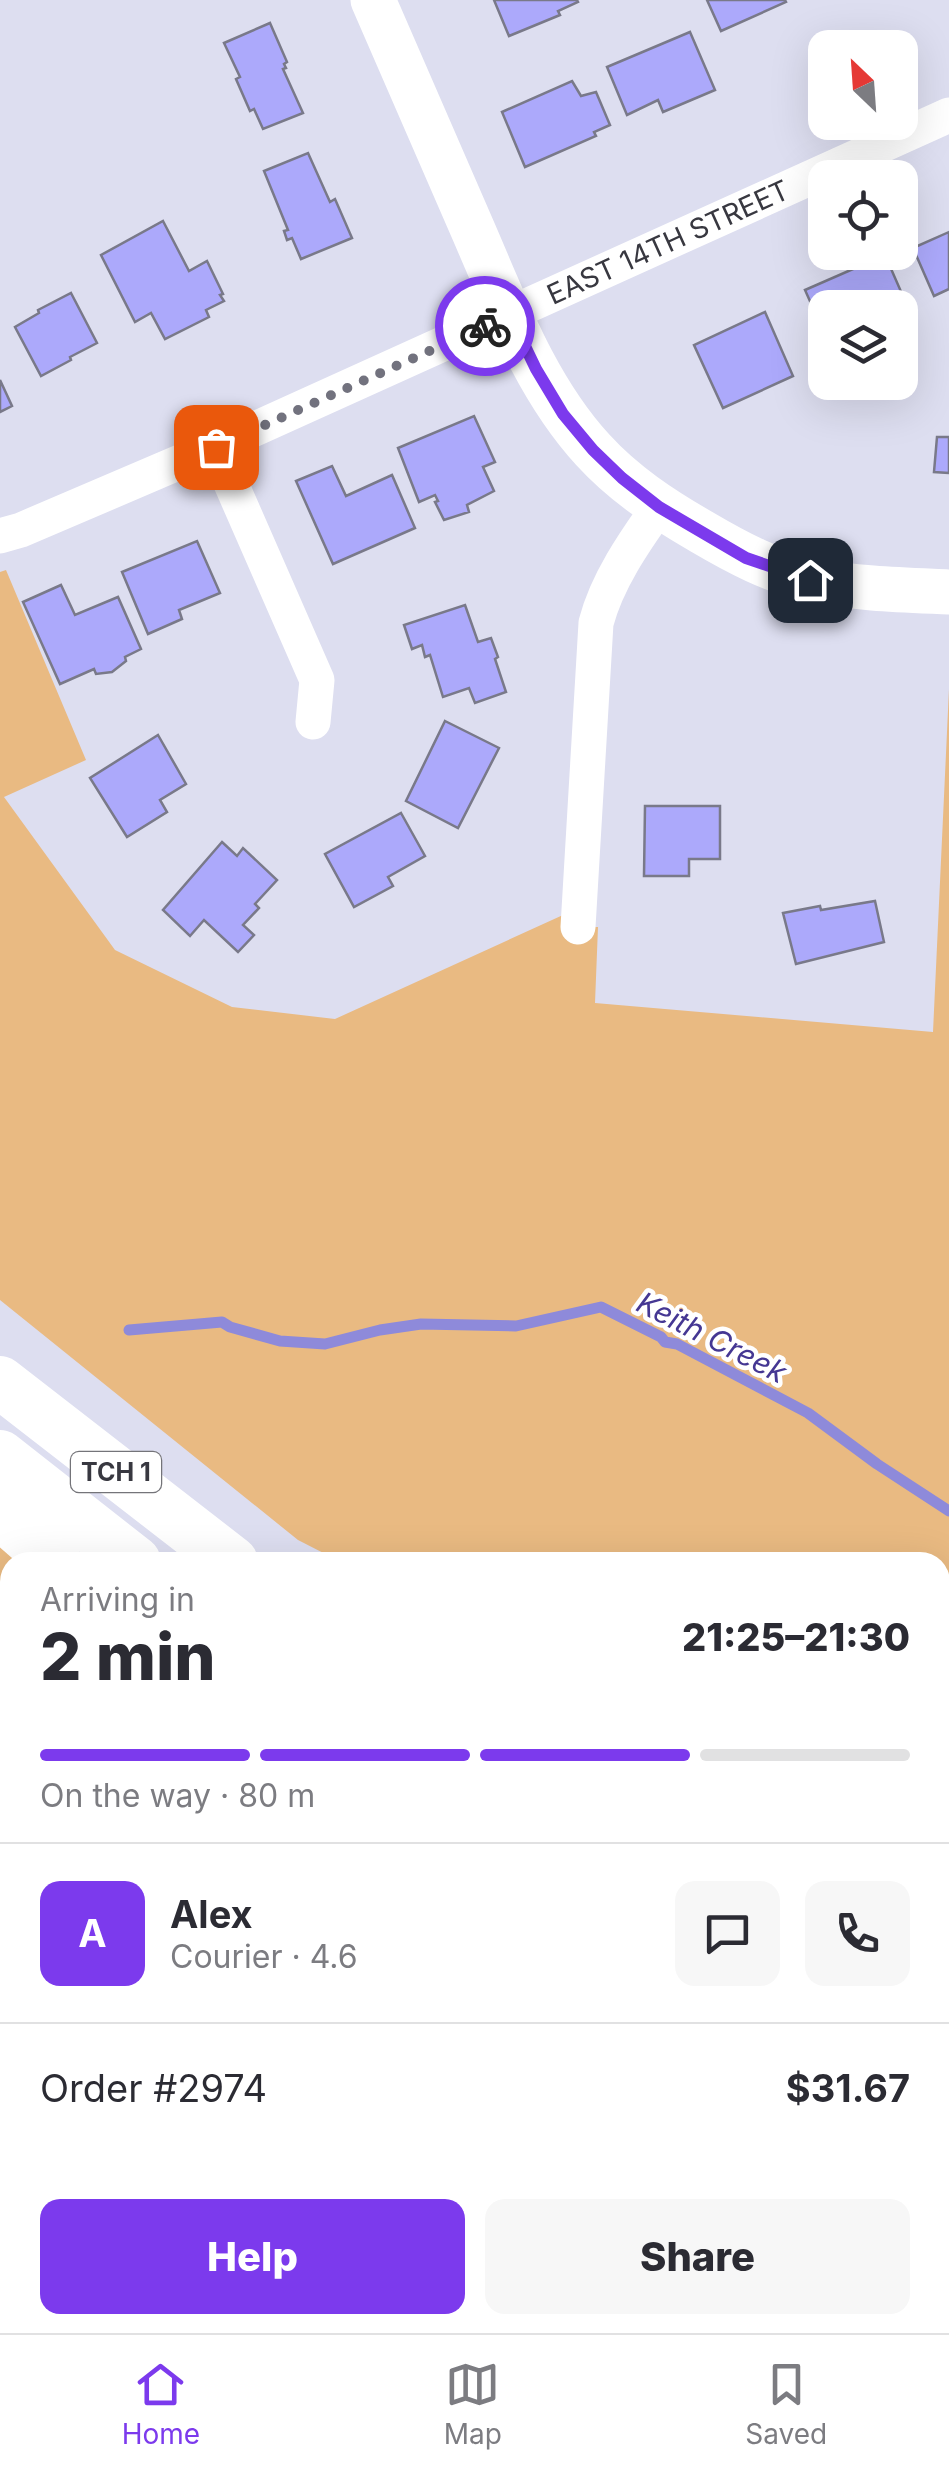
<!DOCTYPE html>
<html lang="en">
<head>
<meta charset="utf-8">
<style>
  :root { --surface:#fff; --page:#f7f7f7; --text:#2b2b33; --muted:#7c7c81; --line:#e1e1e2; --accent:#7c3aed }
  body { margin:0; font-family:Inter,sans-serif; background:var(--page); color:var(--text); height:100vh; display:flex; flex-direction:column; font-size:38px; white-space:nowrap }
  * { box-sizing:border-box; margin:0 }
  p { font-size:32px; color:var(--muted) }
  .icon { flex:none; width:55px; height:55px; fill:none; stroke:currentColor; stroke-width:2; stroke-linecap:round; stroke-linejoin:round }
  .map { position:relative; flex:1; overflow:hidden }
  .drawer { position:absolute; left:0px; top:1552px; width:950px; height:782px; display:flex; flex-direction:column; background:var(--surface); border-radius:30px 30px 0 0; box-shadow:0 10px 40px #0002 }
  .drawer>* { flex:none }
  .needle { width:65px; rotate:335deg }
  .controls { position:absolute; left:808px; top:30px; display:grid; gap:20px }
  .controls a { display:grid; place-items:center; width:110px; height:110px; border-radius:20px; background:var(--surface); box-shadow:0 10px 40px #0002; font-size:50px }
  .pin { position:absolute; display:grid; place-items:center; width:85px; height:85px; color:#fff; margin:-42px; border-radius:20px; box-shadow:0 5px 15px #0006 }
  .courier { position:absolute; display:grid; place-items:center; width:100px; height:100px; margin:-50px; border:8px solid #7c3aed; border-radius:50%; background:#fff; color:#222; box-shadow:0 2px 12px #0007 }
  .overview em { font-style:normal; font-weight:800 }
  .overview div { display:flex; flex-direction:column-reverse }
  .overview { display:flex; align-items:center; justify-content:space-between; height:170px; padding:0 40px }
  h1 { font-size:65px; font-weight:800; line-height:75px }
  .bar { display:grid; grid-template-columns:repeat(4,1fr); gap:15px 10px; align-content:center; height:120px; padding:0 40px }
  .bar i { height:12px; border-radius:8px; background:var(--line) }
  .bar .on { background:var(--accent) }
  .bar p { grid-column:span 4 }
  .line { display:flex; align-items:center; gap:25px; padding:0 40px; border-top:2px solid var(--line) }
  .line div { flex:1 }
  .round { display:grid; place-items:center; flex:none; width:105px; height:105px; border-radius:20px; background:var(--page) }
  .button { display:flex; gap:20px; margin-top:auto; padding:20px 40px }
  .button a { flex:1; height:115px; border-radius:20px; background:var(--accent); color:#fff; font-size:40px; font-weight:800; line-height:115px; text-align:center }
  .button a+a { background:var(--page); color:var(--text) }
  .menu { display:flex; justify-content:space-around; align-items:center; height:140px; border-top:2px solid var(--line); background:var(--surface); font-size:28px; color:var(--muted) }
  .menu a { display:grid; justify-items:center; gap:5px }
  .menu .on { color:var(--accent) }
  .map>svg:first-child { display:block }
  .green { fill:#e9ba82 }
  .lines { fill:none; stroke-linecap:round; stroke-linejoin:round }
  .stream { stroke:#8e8ada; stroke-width:11 }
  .building { fill:#aca9fb; stroke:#797989; stroke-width:2.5 }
  .path { stroke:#a9a9b8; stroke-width:6; stroke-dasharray:8 5; stroke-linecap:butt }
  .minor { stroke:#fff; stroke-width:35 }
  .major { stroke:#fff; stroke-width:45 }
  .highway { stroke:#fff; stroke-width:52 }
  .done { stroke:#72727e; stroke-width:10; stroke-dasharray:0 18 }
  .route { stroke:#7c3aed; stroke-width:12 }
  .labels { text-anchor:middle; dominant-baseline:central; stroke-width:9; stroke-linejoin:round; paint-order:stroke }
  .shield { fill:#fff; stroke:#747479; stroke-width:2.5 }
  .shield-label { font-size:25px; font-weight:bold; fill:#383840 }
  .street-label { font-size:28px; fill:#383840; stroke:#fff }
  .water-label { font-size:30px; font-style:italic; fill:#453793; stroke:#fff }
</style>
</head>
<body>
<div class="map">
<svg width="949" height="2333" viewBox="0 0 949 2333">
  <rect width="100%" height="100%" fill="#dddef0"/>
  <g class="green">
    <polygon points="6,570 86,760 4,797 115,950 232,1007 335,1019 563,915 563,928 598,927 595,1003 933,1032 949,689 949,1888 940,1883 940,1562 341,1562 298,1540 0,1300 0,572"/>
    <polygon points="0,1535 40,1562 10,1562 10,2185 0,2186"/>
    <polygon points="743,2325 899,2325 909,2333 751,2333"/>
  </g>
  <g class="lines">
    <polyline class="stream" points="129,1330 222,1322 230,1327 280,1341 325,1344 380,1330 421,1324 516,1326 601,1307 661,1337 665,1342 677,1344 808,1413 877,1464 949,1511"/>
  </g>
  <g class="building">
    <polygon points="494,0 577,0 578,2 558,11 560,15 509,36"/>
    <polygon points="707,0 785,0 786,2 721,31"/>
    <polygon points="270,23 287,62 284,64 286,68 283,69 303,113 263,129 254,109 250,111 236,79 240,77 224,43"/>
    <polygon points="690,32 715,90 663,112 658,100 627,115 607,67"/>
    <polygon points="572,81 581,96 596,92 610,125 594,132 596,136 525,167 502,112"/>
    <polygon points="308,153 330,202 335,199 352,238 301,259 292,238 287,240 284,231 288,230 264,171"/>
    <polygon points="163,221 189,271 207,261 223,294 220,295 224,301 206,310 209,317 165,339 151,313 135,322 101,255"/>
    <polygon points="949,232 949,289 934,296 913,248"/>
    <polygon points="885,255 906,303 895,308 825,308 825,335 805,290"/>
    <polygon points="71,293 97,343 70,357 71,360 41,376 15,327 39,313 38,310"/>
    <polygon points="765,312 793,376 723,408 694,345"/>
    <polygon points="0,380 12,406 0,412"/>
    <polygon points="474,416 495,462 483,467 494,491 467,505 469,512 444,520 435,502 438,501 435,495 419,502 398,448"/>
    <polygon points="937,437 949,437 949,473 934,472"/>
    <polygon points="332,466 346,496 392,475 415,528 333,564 296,481"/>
    <polygon points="197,541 220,593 179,610 182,619 148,634 122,572"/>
    <polygon points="61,585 75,615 118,597 141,649 125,657 126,661 112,672 96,674 94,669 60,684 23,602"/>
    <polygon points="465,605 478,642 491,638 498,657 495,659 506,692 475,703 469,688 443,697 430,655 425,657 422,645 412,649 404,625"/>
    <polygon points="445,721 499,748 458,828 406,801"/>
    <polygon points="158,735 186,784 160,800 167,812 127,837 90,778"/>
    <polygon points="645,806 720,806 720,859 689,859 689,876 644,876"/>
    <polygon points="401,813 425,856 388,877 393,886 354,907 325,854"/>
    <polygon points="222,842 237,856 243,848 277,880 255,904 259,908 243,925 254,935 238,952 204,920 190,936 163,910"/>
    <polygon points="875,901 884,942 796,964 783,913 820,906 821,910"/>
    <polygon points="10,2220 10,2253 0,2247 0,2237"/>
    <polygon points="0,2259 10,2265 10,2301 0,2316"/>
    <polygon points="240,2325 267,2325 281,2333 236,2333"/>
  </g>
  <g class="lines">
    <g class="path">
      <polyline points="0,1751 10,1755"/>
      <polyline points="0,1869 10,1865"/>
      <polyline points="778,2325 789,2333"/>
      <polyline points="478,2333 483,2325"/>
    </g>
    <g class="minor">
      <polyline points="215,447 317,680 313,722"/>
      <path id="s1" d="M 0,536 L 21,530 L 215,447 L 949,115"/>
      <path d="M 578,927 L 596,623 C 607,581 634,542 659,507"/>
      <polyline points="122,2333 127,2325"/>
    </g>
    <path class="major" d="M 373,0 C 407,77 440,154 473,230 C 506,306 536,388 593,450 C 624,484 662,509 702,532 C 736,552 773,572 813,580 C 857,589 904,590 949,592"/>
    <g class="highway">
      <polyline points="0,1382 232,1562"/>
      <polyline points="0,1456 135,1562"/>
      <polyline points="0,1513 56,1562"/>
      <polyline points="940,2131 949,2138"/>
      <polyline points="940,2195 949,2202"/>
      <polyline points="940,2314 949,2321"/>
    </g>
  </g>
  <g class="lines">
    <polyline class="done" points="216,447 485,326"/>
    <polyline class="route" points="485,326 510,315 536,369 563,414 593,450 622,478 659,507 746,558 810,580"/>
  </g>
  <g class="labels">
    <rect class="shield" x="71" y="1452" width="90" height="40" rx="8"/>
    <g class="shield-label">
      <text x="116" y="1472">TCH 1</text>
    </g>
    <g class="street-label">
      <text stroke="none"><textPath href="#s1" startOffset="730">EAST 14TH STREET</textPath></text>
    </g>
    <g class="water-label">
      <text transform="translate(712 1337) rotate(27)">Keith Creek</text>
    </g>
  </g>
</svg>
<div class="controls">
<a><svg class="needle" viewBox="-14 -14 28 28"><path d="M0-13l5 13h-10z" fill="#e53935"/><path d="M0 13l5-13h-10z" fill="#7c7c81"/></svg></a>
<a><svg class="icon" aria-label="locate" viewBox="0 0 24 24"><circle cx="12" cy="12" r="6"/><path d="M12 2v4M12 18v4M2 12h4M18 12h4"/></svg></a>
<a><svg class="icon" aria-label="layers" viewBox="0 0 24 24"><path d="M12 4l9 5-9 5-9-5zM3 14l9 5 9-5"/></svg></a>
</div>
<div class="pin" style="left:216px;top:447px;background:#ea580c"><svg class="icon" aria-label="bag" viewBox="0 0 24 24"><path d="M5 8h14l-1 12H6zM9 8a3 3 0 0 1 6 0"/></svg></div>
<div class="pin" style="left:810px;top:580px;background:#1f2937"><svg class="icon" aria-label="home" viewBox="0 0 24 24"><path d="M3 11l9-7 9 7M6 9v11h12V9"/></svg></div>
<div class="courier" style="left:485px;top:326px"><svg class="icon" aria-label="bike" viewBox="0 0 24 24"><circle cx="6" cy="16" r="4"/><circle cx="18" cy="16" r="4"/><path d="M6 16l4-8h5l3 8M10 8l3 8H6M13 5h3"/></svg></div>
<section class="drawer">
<div class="overview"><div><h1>2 min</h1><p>Arriving in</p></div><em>21:25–21:30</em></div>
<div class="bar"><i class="on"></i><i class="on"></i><i class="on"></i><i></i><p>On the way · 80 m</p></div>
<div class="line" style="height:180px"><b class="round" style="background:var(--accent);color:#fff">A</b><div><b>Alex</b><p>Courier · 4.6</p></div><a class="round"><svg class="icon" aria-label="chat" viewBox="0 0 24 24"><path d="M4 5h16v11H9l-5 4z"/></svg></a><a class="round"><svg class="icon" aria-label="phone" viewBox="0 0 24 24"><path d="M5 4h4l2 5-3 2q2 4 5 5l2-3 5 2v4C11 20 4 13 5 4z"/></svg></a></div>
<div class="line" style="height:130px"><div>Order #2974</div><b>$31.67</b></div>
<div class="button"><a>Help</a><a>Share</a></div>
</section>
</div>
<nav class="menu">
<a class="on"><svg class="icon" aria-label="home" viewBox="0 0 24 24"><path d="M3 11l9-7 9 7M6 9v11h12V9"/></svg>Home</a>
<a><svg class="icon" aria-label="map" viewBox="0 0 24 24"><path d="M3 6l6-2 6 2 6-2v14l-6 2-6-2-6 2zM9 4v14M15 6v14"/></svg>Map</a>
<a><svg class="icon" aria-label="saved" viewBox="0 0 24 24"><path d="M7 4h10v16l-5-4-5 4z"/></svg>Saved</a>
</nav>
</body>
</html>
